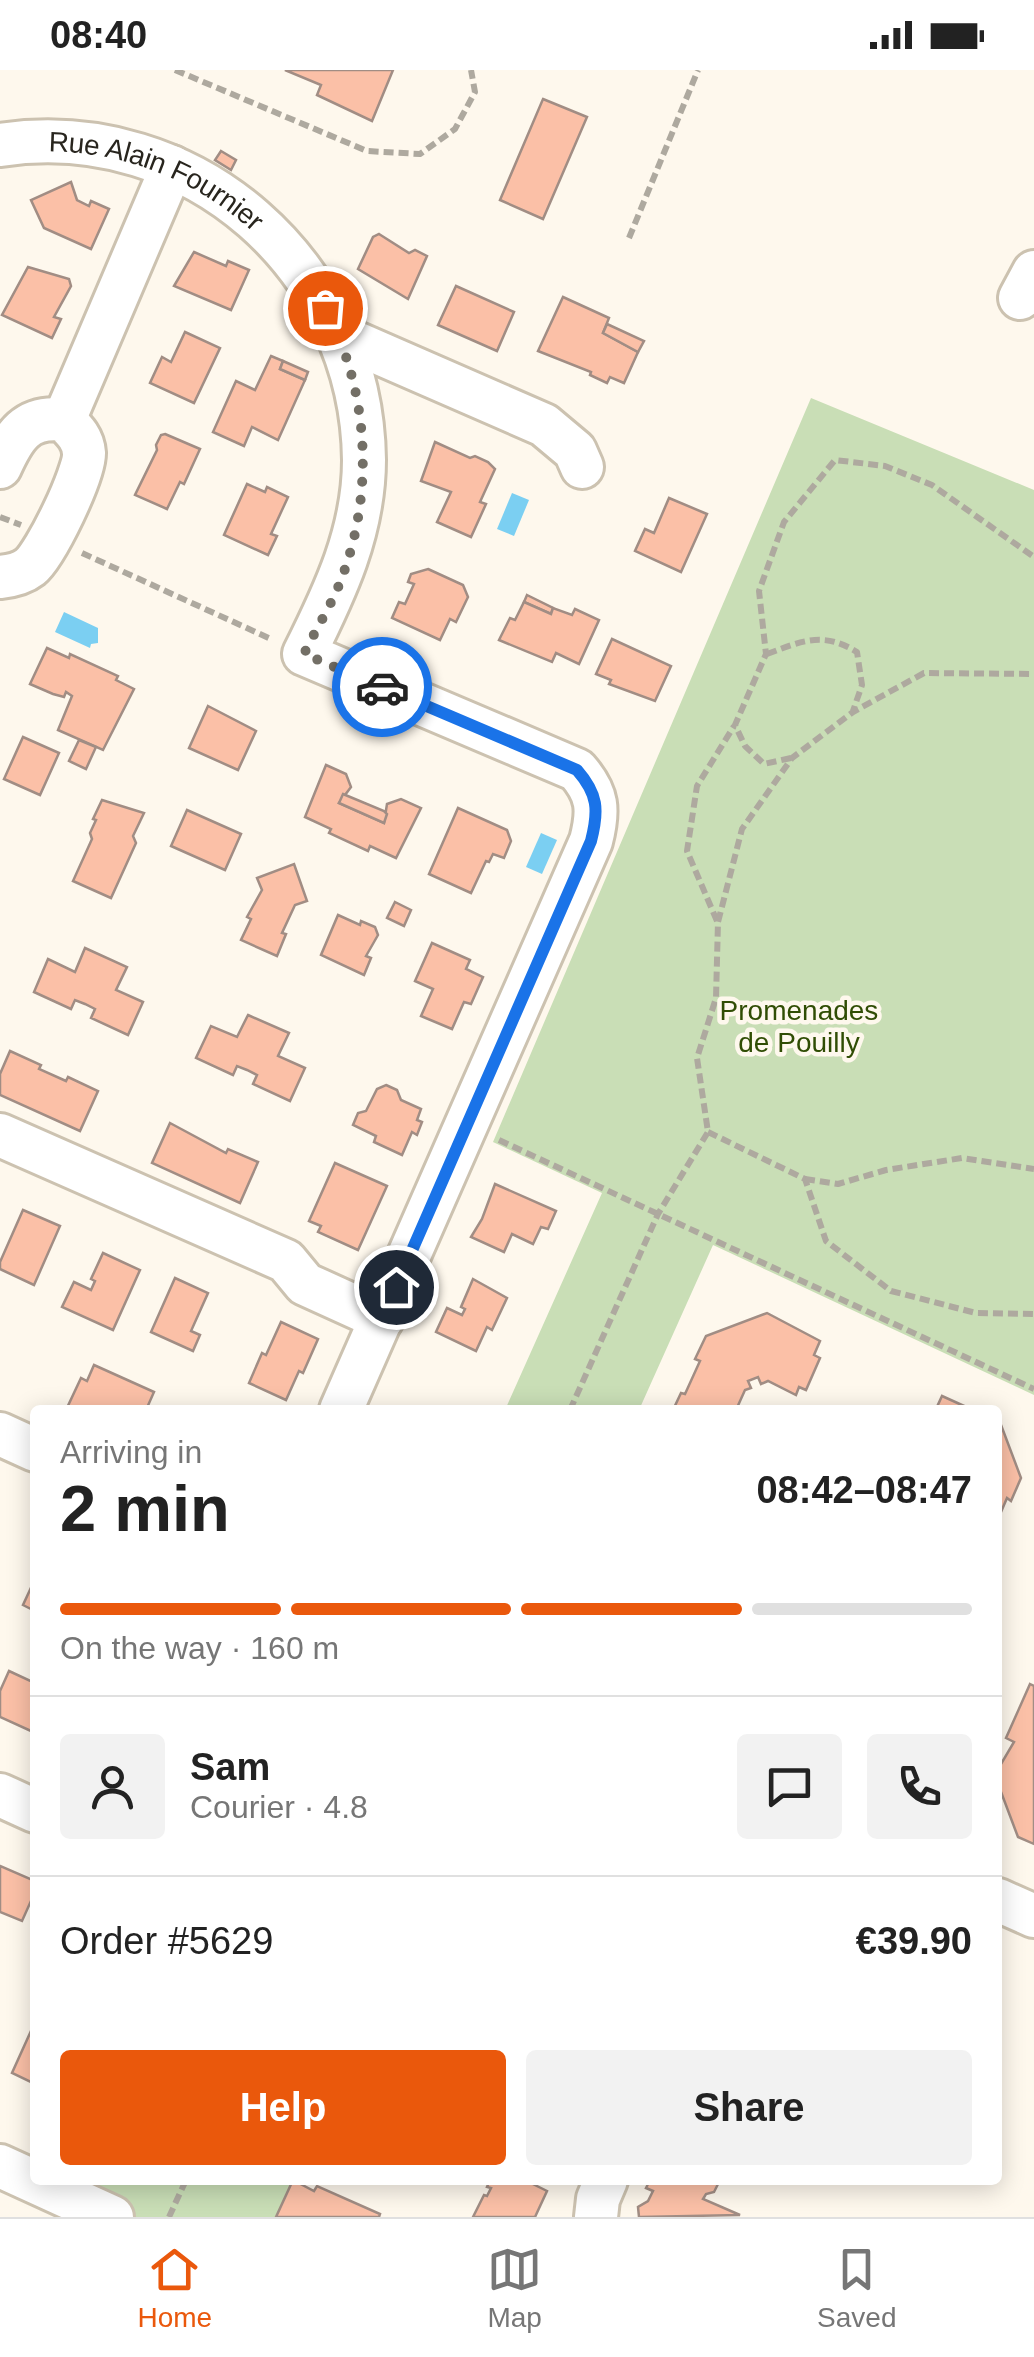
<!DOCTYPE html>
<html lang="en">
<head>
<meta charset="utf-8">
<style>
  :root { --surface:#fff; --page:#f2f2f2; --text:#222; --muted:#767676; --line:#e0e0e0; --accent:#ea580c }
  body { margin:0; font-family:Helvetica,sans-serif; background:var(--page); color:var(--text); height:100vh; display:flex; flex-direction:column; font-size:38px; white-space:nowrap }
  * { box-sizing:border-box; margin:0 }
  p { font-size:32px; color:var(--muted) }
  .icon { flex:none; width:55px; height:55px; fill:none; stroke:currentColor; stroke-width:2; stroke-linecap:round; stroke-linejoin:round }
  .map { position:relative; flex:1; overflow:hidden }
  .side { position:absolute; left:30px; top:1335px; width:972px; height:780px; display:flex; flex-direction:column; background:var(--surface); border-radius:10px; box-shadow:0 5px 25px #0003 }
  .side>* { flex:none }
  .pin { position:absolute; display:grid; place-items:center; width:85px; height:85px; color:#fff; margin:-42px; border:5px solid #fff; border-radius:50%; box-shadow:0 2px 10px #0007 }
  .courier { position:absolute; display:grid; place-items:center; width:100px; height:100px; margin:-50px; border:8px solid #1a73e8; border-radius:50%; background:#fff; color:#222; box-shadow:0 2px 12px #0007 }
  .summary em { font-style:normal; font-weight:700 }
  .summary div { display:flex; flex-direction:column-reverse }
  .summary { display:flex; align-items:center; justify-content:space-between; height:170px; padding:0 30px }
  h1 { font-size:65px; font-weight:700; line-height:75px }
  .bar { display:grid; grid-template-columns:repeat(4,1fr); gap:15px 10px; align-content:center; height:120px; padding:0 30px }
  .bar i { height:12px; border-radius:8px; background:var(--line) }
  .bar .on { background:var(--accent) }
  .bar p { grid-column:span 4 }
  .line { display:flex; align-items:center; gap:25px; padding:0 30px; border-top:2px solid var(--line) }
  .line div { flex:1 }
  .round { display:grid; place-items:center; flex:none; width:105px; height:105px; border-radius:10px; background:var(--page) }
  .action { display:flex; gap:20px; margin-top:auto; padding:20px 30px }
  .action a { flex:1; height:115px; border-radius:10px; background:var(--accent); color:#fff; font-size:40px; font-weight:700; line-height:115px; text-align:center }
  .action a+a { background:var(--page); color:var(--text) }
  .status { display:flex; justify-content:space-between; align-items:center; height:70px; padding:0 50px; background:var(--surface); direction:ltr }
  .status svg { height:28px; fill:currentColor }
  .dock { display:flex; justify-content:space-around; align-items:center; height:140px; border-top:2px solid var(--line); background:var(--surface); font-size:28px; color:var(--muted) }
  .dock a { display:grid; justify-items:center; gap:5px }
  .dock .on { color:var(--accent) }
  .map>svg:first-child { display:block }
  .green { fill:#c9deb6 }
  .water { fill:#7bcff2 }
  .building { fill:#fbc0a7; stroke:#a18d84; stroke-width:2.5 }
  .lines { fill:none; stroke-linecap:round; stroke-linejoin:round }
  .minor-casing { stroke:#ccc2b0; stroke-width:48 }
  .path { stroke:#aea99f; stroke-width:6; stroke-dasharray:10 5; stroke-linecap:butt }
  .minor { stroke:#fff; stroke-width:42 }
  .done { stroke:#736f66; stroke-width:10; stroke-dasharray:0 18 }
  .route { stroke:#1a73e8; stroke-width:12 }
  .labels { text-anchor:middle; dominant-baseline:central; stroke-width:9; stroke-linejoin:round; paint-order:stroke }
  .street-label { font-size:28px; fill:#28251e; stroke:#fef8ed }
  .park-label { font-size:28px; fill:#304d04; stroke:#fef8ed }
</style>
</head>
<body>
<div class="status"><b>08:40</b><svg viewBox="0 0 49 12"><path d="M0 12V9h3v3zM5 12V6h3v6zM10 12V3h3v9zM15 12V0h3v12zM26 1h20v11H26zM47 4h2v5h-2z"/></svg></div>
<div class="map">
<svg width="1034" height="2147" viewBox="0 0 1034 2147">
  <rect width="100%" height="100%" fill="#fef8ed"/>
  <g class="green">
    <polygon points="811,328 1034,420 1034,1325 713,1175 639,1340 505,1340 602,1123 493,1072"/>
    <polygon points="79,2110 293,2110 276,2147 61,2147"/>
  </g>
  <g class="water">
    <polygon points="512,423 529,430 514,466 497,459"/>
    <polygon points="64,542 98,558 98,573 91,574 90,578 55,562"/>
    <polygon points="541,763 557,770 542,804 526,797"/>
  </g>
  <g class="building">
    <polygon points="285,0 393,0 372,51 317,25 321,15"/>
    <polygon points="543,29 587,47 543,149 500,130"/>
    <polygon points="221,81 236,90 231,100 215,90"/>
    <polygon points="71,112 77,130 89,136 91,131 109,139 91,179 44,158 31,130"/>
    <polygon points="379,164 409,183 415,180 427,186 408,229 358,199 373,167"/>
    <polygon points="194,182 226,196 228,191 249,200 231,240 174,216"/>
    <polygon points="28,197 69,209 71,216 54,247 61,249 52,268 2,245"/>
    <polygon points="456,216 514,242 497,281 438,255"/>
    <polygon points="563,227 609,248 603,263 638,282 624,313 610,307 607,313 590,305 591,302 538,281"/>
    <polygon points="607,254 644,271 638,282 603,263"/>
    <polygon points="185,262 220,278 194,333 150,313 162,287 171,292"/>
    <polygon points="271,286 283,291 280,299 305,310 278,370 252,357 244,376 213,362 236,311 255,320"/>
    <polygon points="283,291 308,302 305,310 280,299"/>
    <polygon points="165,364 200,379 184,414 180,412 167,439 135,425 157,380 156,375 161,365"/>
    <polygon points="435,372 470,388 475,386 488,392 495,399 480,432 486,434 471,467 437,452 451,422 421,411"/>
    <polygon points="247,414 265,422 267,417 288,427 271,464 277,466 268,485 224,465"/>
    <polygon points="669,428 707,444 681,502 635,481 645,459 654,463"/>
    <polygon points="428,499 463,515 468,527 456,552 450,549 440,570 392,548 399,532 405,534 414,514 408,512 411,504"/>
    <polygon points="527,525 553,538 551,544 524,532"/>
    <polygon points="524,532 551,544 553,538 572,545 575,539 599,550 579,594 556,583 552,592 499,570 510,548 515,550"/>
    <polygon points="612,569 671,596 655,631 609,614 611,610 596,604"/>
    <polygon points="47,578 69,588 70,584 118,606 116,610 134,619 103,680 58,660 72,626 66,622 64,627 53,624 30,614"/>
    <polygon points="208,636 256,661 238,700 189,678"/>
    <polygon points="23,667 59,683 40,725 4,709"/>
    <polygon points="79,670 96,677 86,699 69,691"/>
    <polygon points="326,695 346,704 351,717 339,733 384,753 387,734 401,729 421,738 396,788 370,776 368,781 329,763 331,759 305,747"/>
    <polygon points="343,724 384,741 387,744 384,753 339,733"/>
    <polygon points="102,730 144,743 133,766 136,773 111,828 73,811 92,769 90,763 96,750 93,749"/>
    <polygon points="458,738 507,760 511,771 504,788 493,784 489,792 486,791 471,823 429,804"/>
    <polygon points="187,740 241,764 225,800 171,776"/>
    <polygon points="294,794 307,831 295,835 282,863 286,864 277,886 241,870 251,849 247,847 262,820 257,808"/>
    <polygon points="395,832 411,840 404,856 387,848"/>
    <polygon points="338,845 360,855 361,851 375,857 378,865 366,886 371,888 364,905 321,885"/>
    <polygon points="432,873 470,890 466,899 483,907 471,934 464,932 452,959 421,946 433,919 415,911"/>
    <polygon points="85,878 127,897 116,920 143,932 128,965 91,948 95,939 85,934 75,930 71,939 34,922 48,889 75,902"/>
    <polygon points="248,945 289,963 278,986 305,998 290,1031 253,1014 257,1005 247,1000 237,996 233,1005 196,988 211,956 237,967"/>
    <polygon points="10,981 41,995 39,999 66,1011 68,1007 98,1021 80,1061 0,1025 0,1004"/>
    <polygon points="386,1015 397,1020 401,1030 421,1039 417,1050 422,1052 417,1065 412,1062 402,1085 374,1072 376,1066 353,1055 358,1043 366,1041 377,1019"/>
    <polygon points="170,1053 226,1083 228,1079 258,1092 240,1133 152,1093"/>
    <polygon points="335,1093 387,1116 358,1180 318,1162 321,1156 309,1151"/>
    <polygon points="495,1114 556,1141 548,1159 541,1157 533,1174 512,1164 504,1182 471,1167 482,1149"/>
    <polygon points="23,1140 60,1156 34,1215 0,1199 0,1192"/>
    <polygon points="103,1183 140,1200 113,1260 62,1237 74,1212 91,1220 95,1211 91,1209"/>
    <polygon points="175,1208 208,1223 191,1261 200,1265 193,1281 151,1262"/>
    <polygon points="473,1209 507,1228 492,1260 487,1257 476,1281 436,1262 447,1238 462,1245 465,1239 461,1237"/>
    <polygon points="767,1243 820,1271 814,1285 820,1288 806,1320 799,1317 796,1325 768,1311 761,1314 758,1307 748,1311 751,1318 745,1320 736,1340 673,1340 681,1323 685,1324 700,1291 695,1289 706,1266"/>
    <polygon points="281,1252 318,1269 303,1303 299,1301 286,1330 249,1313 262,1283 266,1285"/>
    <polygon points="94,1295 154,1322 146,1340 66,1340 81,1308 87,1311"/>
    <polygon points="942,1326 973,1340 928,1340 929,1337 936,1339"/>
    <polygon points="998,1347 1021,1408 1011,1431 1007,1428 998,1449"/>
    <polygon points="35,1509 35,1541 23,1535"/>
    <polygon points="9,1601 35,1613 35,1652 31,1661 0,1647 0,1621"/>
    <polygon points="1030,1614 1034,1616 1034,1774 1018,1767 998,1714 998,1699 1014,1672 1006,1668"/>
    <polygon points="0,1796 35,1811 35,1822 22,1851 0,1842"/>
    <polygon points="35,1952 35,2014 12,2003"/>
    <polygon points="293,2110 314,2121 317,2116 380,2144 379,2147 276,2147"/>
    <polygon points="490,2110 533,2110 531,2113 547,2121 535,2147 473,2147 484,2125 487,2126 491,2118 487,2117"/>
    <polygon points="650,2110 720,2110 714,2122 706,2124 703,2129 740,2145 639,2147 638,2137 648,2131 653,2121 646,2118"/>
  </g>
  <g class="lines">
    <g class="minor-casing">
      <g id="minor">
        <path id="s1" d="M 0,75 C 193,46 362,197 364,390 C 364,461 335,522 304,584 L 577,700 C 598,724 599,740 591,771 L 341,1340"/>
        <polyline points="1020,228 1034,202"/>
        <polyline points="340,266 544,355 575,381 582,397"/>
        <polyline points="64,350 172,97"/>
        <path d="M 0,397 C 14,366 26,345 64,350 C 74,360 83,368 84,383 C 85,403 46,484 30,497 C 21,504 10,506 0,507"/>
        <polyline points="0,1065 286,1191 305,1214 382,1249"/>
        <polyline points="0,1364 35,1380"/>
        <polyline points="0,1725 35,1741"/>
        <polyline points="998,1830 1034,1846"/>
        <polyline points="0,2096 112,2147"/>
        <polyline points="596,2147 598,2129 606,2110"/>
      </g>
    </g>
    <g class="path">
      <polyline points="175,0 367,81 420,84 455,59 475,22 471,0"/>
      <polyline points="629,168 698,0"/>
      <polyline points="0,447 21,455"/>
      <polyline points="82,483 271,569"/>
      <path d="M 767,584 C 802,571 823,561 857,582 L 862,615 L 853,641"/>
      <polyline points="791,688 764,694 745,676 735,655 766,584 759,521 784,452 835,390 885,396 932,415 1034,487"/>
      <polyline points="717,851 687,781 697,716 734,656"/>
      <polyline points="708,1062 805,1109 826,1171 891,1221 976,1243 1034,1244"/>
      <polyline points="499,1070 1034,1319"/>
      <polyline points="805,1109 838,1114 886,1100 962,1088 1034,1099"/>
      <polyline points="570,1340 658,1144 708,1062 697,988 716,928 718,852 742,759 792,688 853,642 924,603 1034,604"/>
      <polyline points="169,2147 186,2110"/>
    </g>
    <use href="#minor" class="minor"/>
  </g>
  <g class="lines">
    <path class="done" d="M 325,238 C 370,322 375,426 339,515 C 329,539 315,561 304,584 L 382,617"/>
    <path class="route" d="M 382,617 L 577,700 C 598,724 599,740 591,771 L 396,1217"/>
  </g>
  <g class="labels">
    <g class="street-label">
      <text stroke="none"><textPath href="#s1" startOffset="165">Rue Alain Fournier</textPath></text>
    </g>
    <g class="park-label">
      <text x="799" y="940">Promenades<tspan x="799" dy="32">de Pouilly</tspan></text>
    </g>
  </g>
</svg>
<div class="pin" style="left:325px;top:238px;background:#ea580c"><svg class="icon" aria-label="bag" viewBox="0 0 24 24"><path d="M5 8h14l-1 12H6zM9 8a3 3 0 0 1 6 0"/></svg></div>
<div class="pin" style="left:396px;top:1217px;background:#1f2937"><svg class="icon" aria-label="home" viewBox="0 0 24 24"><path d="M3 11l9-7 9 7M6 9v11h12V9"/></svg></div>
<div class="courier" style="left:382px;top:617px"><svg class="icon" aria-label="car" viewBox="0 0 24 24"><path d="M5 17H2v-5l4-1 3-4h7l3 4 3 1v5h-3M9 17h6M6 11h13"/><circle cx="7" cy="17" r="2"/><circle cx="17" cy="17" r="2"/></svg></div>
<section class="side">
<div class="summary"><div><h1>2 min</h1><p>Arriving in</p></div><em>08:42–08:47</em></div>
<div class="bar"><i class="on"></i><i class="on"></i><i class="on"></i><i></i><p>On the way · 160 m</p></div>
<div class="line" style="height:180px"><a class="round"><svg class="icon" aria-label="person" viewBox="0 0 24 24"><circle cx="12" cy="8" r="4"/><path d="M4 21q1-7 8-7t8 7"/></svg></a><div><b>Sam</b><p>Courier · 4.8</p></div><a class="round"><svg class="icon" aria-label="chat" viewBox="0 0 24 24"><path d="M4 5h16v11H9l-5 4z"/></svg></a><a class="round"><svg class="icon" aria-label="phone" viewBox="0 0 24 24"><path d="M5 4h4l2 5-3 2q2 4 5 5l2-3 5 2v4C11 20 4 13 5 4z"/></svg></a></div>
<div class="line" style="height:130px"><div>Order #5629</div><b>€39.90</b></div>
<div class="action"><a>Help</a><a>Share</a></div>
</section>
</div>
<nav class="dock">
<a class="on"><svg class="icon" aria-label="home" viewBox="0 0 24 24"><path d="M3 11l9-7 9 7M6 9v11h12V9"/></svg>Home</a>
<a><svg class="icon" aria-label="map" viewBox="0 0 24 24"><path d="M3 6l6-2 6 2 6-2v14l-6 2-6-2-6 2zM9 4v14M15 6v14"/></svg>Map</a>
<a><svg class="icon" aria-label="saved" viewBox="0 0 24 24"><path d="M7 4h10v16l-5-4-5 4z"/></svg>Saved</a>
</nav>
</body>
</html>
